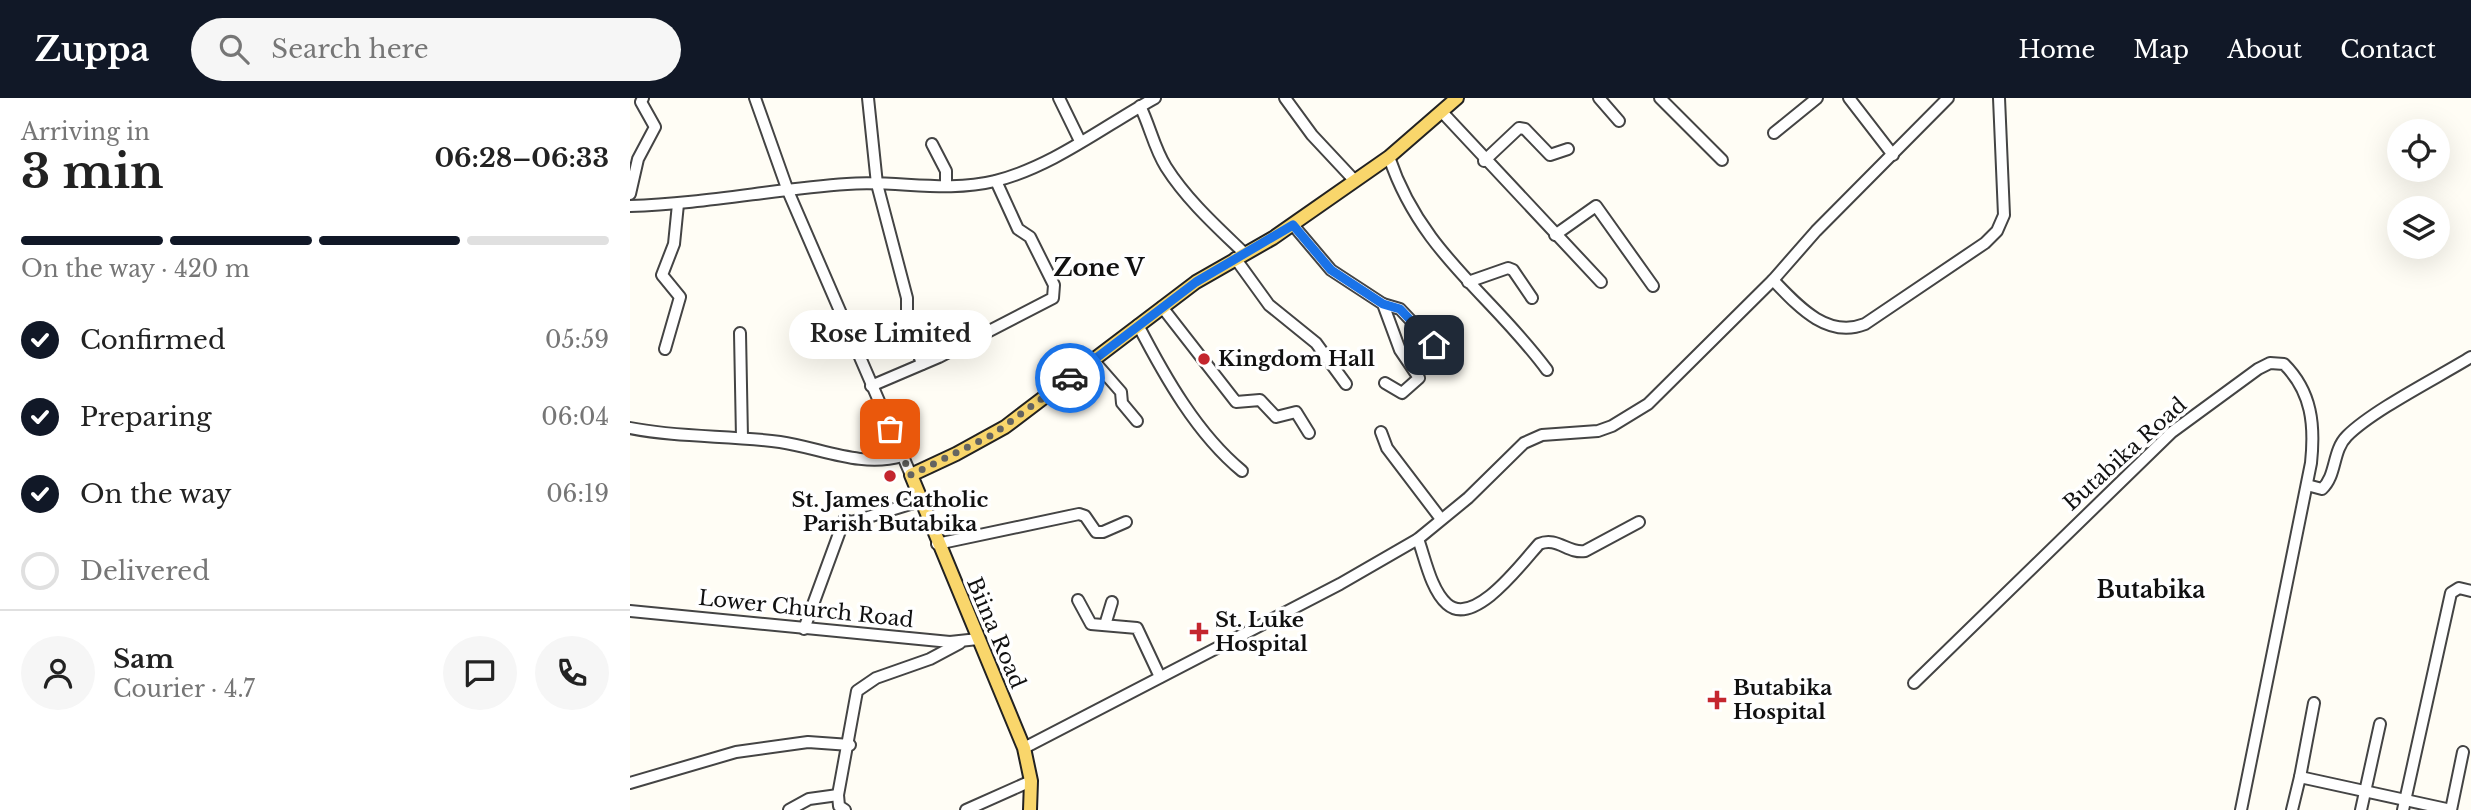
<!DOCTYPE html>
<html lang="en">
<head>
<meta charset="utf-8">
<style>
  :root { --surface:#fff; --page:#f6f6f6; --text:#222; --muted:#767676; --line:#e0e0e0; --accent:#111827 }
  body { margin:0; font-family:"Libre Baskerville",serif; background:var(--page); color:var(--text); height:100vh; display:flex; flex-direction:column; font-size:26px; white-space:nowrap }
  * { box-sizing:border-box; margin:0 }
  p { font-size:23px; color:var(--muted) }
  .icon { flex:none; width:38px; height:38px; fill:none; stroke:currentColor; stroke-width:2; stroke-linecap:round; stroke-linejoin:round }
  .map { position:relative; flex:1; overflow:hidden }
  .panel { display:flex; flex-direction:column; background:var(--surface); width:630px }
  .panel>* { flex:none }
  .fabs { position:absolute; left:1757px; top:21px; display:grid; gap:14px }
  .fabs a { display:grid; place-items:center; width:63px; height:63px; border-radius:50%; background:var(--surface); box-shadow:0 7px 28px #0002; font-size:35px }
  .pin { position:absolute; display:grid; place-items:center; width:60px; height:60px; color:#fff; margin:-30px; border-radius:14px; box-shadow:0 4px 10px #0006 }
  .courier { position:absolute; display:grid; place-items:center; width:70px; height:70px; margin:-35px; border:5px solid #1a73e8; border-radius:50%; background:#fff; color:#222; box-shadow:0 2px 9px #0007 }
  .bubble { position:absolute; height:49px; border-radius:24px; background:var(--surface); box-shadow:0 7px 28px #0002; font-size:23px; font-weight:700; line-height:49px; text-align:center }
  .headline em { font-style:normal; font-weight:700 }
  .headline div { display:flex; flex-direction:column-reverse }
  .headline { display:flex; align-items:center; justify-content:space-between; height:119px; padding:0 21px }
  h1 { font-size:46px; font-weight:700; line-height:52px }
  .bar { display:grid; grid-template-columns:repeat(4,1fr); gap:10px 7px; align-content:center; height:84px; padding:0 21px }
  .bar i { height:9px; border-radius:5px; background:var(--line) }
  .bar .on { background:var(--accent) }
  .bar p { grid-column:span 4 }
  .line { display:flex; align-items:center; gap:18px; padding:0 21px; border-top:2px solid var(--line) }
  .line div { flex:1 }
  .round { display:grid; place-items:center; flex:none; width:74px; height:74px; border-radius:37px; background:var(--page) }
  ol { padding:0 21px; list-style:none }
  li { display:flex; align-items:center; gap:21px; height:77px }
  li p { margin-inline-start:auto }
  li .icon { padding:7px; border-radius:50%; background:var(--accent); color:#fff; stroke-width:4 }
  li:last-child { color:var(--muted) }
  li i { width:38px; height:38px; border:4px solid var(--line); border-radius:50% }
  header { display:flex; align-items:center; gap:42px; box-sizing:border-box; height:98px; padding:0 35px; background:var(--accent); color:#fff }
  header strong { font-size:33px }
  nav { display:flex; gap:38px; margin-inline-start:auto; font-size:24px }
  .search { width:490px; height:63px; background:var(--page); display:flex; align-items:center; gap:18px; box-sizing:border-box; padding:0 24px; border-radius:38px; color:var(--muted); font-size:26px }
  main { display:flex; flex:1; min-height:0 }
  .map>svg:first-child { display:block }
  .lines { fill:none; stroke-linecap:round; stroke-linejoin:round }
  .minor-casing { stroke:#444; stroke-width:14 }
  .major-casing { stroke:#222; stroke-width:16 }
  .minor { stroke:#fff; stroke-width:10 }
  .major { stroke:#f9d66b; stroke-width:12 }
  .done { stroke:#646461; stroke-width:7; stroke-dasharray:0 12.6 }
  .route { stroke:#1a73e8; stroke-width:9 }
  .poi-dot { fill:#c4262e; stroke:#fff; stroke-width:2.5 }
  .labels { text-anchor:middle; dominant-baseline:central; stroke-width:7; stroke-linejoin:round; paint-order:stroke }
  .poi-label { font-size:21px; font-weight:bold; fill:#111; stroke:#fff; text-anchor:start }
  .street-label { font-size:21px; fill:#111; stroke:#fff }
  .neighbourhood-label { font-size:23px; font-weight:bold; fill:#111; stroke:#fff }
  .quarter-label { font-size:24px; font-weight:bold; fill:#111; stroke:#fff }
</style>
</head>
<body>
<header>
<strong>Zuppa</strong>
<div class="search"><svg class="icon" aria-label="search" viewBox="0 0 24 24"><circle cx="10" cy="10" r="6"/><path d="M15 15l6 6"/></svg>Search here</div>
<nav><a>Home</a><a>Map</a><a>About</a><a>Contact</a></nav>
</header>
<main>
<section class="panel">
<div class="headline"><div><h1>3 min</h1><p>Arriving in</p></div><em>06:28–06:33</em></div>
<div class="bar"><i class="on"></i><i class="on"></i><i class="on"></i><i></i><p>On the way · 420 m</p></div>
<ol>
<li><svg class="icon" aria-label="check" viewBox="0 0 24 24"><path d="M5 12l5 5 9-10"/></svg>Confirmed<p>05:59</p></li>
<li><svg class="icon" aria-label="check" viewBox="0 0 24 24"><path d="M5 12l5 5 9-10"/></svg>Preparing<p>06:04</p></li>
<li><svg class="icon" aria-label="check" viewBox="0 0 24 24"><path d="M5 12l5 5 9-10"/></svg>On the way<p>06:19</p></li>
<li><i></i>Delivered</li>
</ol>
<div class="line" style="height:126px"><a class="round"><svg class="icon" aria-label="person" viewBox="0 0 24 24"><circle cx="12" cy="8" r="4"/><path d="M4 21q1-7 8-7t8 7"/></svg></a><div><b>Sam</b><p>Courier · 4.7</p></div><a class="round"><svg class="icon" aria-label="chat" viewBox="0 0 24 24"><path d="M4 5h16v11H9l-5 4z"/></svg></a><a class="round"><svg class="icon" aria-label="phone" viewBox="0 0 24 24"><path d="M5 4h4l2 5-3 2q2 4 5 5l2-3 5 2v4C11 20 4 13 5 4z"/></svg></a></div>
</section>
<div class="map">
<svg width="1841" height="712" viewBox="0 0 1841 712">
  <rect width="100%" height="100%" fill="#fffdf5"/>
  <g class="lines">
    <g class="minor-casing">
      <g id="minor">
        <polyline points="125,0 158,93 281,377"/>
        <polyline points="238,0 247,86 277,200 277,221 292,266"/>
        <polyline points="429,0 450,43"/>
        <polyline points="655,0 682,37 725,83"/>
        <polyline points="969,0 989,23"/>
        <polyline points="1030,0 1092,62"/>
        <polyline points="1219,0 1263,57"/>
        <path d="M 510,8 C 520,28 524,50 536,69 C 557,102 586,128 614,155"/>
        <polyline points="812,14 971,184"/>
        <polyline points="1144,35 1187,0"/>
        <polyline points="302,46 316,73 316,88"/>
        <path d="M 759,59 C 791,155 861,196 917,272"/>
        <polyline points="854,63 889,30 895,31 920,57 938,51"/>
        <polyline points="0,96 8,61 25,29 11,4 13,0"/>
        <path d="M 0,108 C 73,106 144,91 217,86 C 266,82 316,95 365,83 C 422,69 474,28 525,0"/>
        <polyline points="663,127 701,172 753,206 770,252 789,280 772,295 755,285"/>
        <polyline points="925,137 966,108 1023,188"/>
        <polyline points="605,160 639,207 686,245 716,286"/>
        <path d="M 1143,182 C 1168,208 1197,241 1235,226 L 1355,145 L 1367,133 L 1374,117 L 1369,0"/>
        <polyline points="838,184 878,170 883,172 902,200"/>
        <polyline points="753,206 770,211 804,247"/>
        <polyline points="532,209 606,304 630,302 646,319 666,314 679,335"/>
        <path d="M 508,227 C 535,279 567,336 612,373"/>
        <polyline points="110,235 112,340"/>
        <polyline points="35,251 50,199 32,177 44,146 48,106"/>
        <polyline points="463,262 491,294 492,305 507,323"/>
        <polyline points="241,288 309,259 423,200 424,187 400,139 388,131 366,83"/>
        <path d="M 0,330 C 49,340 101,337 150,344 C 191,350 231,370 272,358"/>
        <polyline points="751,334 757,350 811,421"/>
        <path d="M 1677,387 L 1692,391 C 1707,377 1702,353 1717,338 C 1743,312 1807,280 1841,259"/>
        <path d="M 788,441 C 795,460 801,492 817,506 C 844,530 892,465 909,446 C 927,438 938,456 955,453 L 1009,424"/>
        <polyline points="307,446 449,416 455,418 466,434 473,434 496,424"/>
        <polyline points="448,502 461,526 507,530 530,579"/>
        <polyline points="0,513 320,544 348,541"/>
        <polyline points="475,527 482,504"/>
        <polyline points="174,531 214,422 222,424 290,403"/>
        <path d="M 1284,585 L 1542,334 L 1628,271 L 1640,265 L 1654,266 C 1682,294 1685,327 1681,365 L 1611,712"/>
        <polyline points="394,650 710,486 788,441 838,400 894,345 912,337 968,333 982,328 1018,306 1143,182 1186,133 1318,0"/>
        <polyline points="1670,679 1684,605"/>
        <polyline points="0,685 106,654 178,644 220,647"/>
        <polyline points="159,712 179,701 208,697"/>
        <polyline points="215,712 209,708 208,697 227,593 246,580 300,561 330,545"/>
        <polyline points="336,712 401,683"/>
        <polyline points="1662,712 1670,679 1821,712"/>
        <polyline points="1731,712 1750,626"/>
        <polyline points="1773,712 1821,495 1829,490 1841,493"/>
        <polyline points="1821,712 1833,654"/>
      </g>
    </g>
    <g class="major-casing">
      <polyline id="major" points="400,712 401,683 394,650 281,377 326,356 375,329 566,184 643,140 759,59 827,0"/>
    </g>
    <use href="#minor" class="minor"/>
    <use href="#major" class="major"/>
  </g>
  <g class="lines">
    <polyline class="done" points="260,331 281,377 362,337 440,280"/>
    <polyline class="route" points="440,280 566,184 663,127 701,172 753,206 770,211 804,247"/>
  </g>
  <g class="poi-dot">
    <circle cx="574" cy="261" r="7"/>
    <circle cx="260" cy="378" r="7"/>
    <path d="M565.5 523.5h7v7h7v7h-7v7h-7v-7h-7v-7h7z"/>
    <path d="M1083.5 591.5h7v7h7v7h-7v7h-7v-7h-7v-7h7z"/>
  </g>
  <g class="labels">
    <g class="poi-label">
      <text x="588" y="261">Kingdom Hall</text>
      <text x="260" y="402" text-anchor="middle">St. James Catholic<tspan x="260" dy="24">Parish Butabika</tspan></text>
      <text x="585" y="522">St. Luke<tspan x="585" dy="24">Hospital</tspan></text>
      <text x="1103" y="590">Butabika<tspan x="1103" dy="24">Hospital</tspan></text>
    </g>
    <g class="street-label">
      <text transform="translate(1495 356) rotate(-42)">Butabika Road</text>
      <text transform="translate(176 511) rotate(6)">Lower Church Road</text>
      <text transform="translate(366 535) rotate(67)">Biina Road</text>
    </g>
    <g class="neighbourhood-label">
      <text x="1521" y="492">Butabika</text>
    </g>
    <g class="quarter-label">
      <text x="469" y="169">Zone V</text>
    </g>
  </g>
</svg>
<div class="fabs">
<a><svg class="icon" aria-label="locate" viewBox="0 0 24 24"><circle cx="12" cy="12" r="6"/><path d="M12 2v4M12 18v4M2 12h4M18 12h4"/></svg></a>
<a><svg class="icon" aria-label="layers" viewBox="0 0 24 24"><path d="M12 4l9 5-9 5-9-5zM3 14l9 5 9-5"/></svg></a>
</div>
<div class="pin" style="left:260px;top:331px;background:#ea580c"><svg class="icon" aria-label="bag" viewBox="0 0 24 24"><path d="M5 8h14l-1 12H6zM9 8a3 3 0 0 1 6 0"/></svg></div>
<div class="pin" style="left:804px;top:247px;background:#1f2937"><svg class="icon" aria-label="home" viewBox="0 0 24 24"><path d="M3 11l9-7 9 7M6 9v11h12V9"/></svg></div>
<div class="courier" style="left:440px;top:280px"><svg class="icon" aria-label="car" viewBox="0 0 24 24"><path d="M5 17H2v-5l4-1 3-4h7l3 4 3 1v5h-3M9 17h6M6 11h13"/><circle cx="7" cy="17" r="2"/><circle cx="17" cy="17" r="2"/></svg></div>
<div class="bubble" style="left:159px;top:212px;width:203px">Rose Limited</div>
</div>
</main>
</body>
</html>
